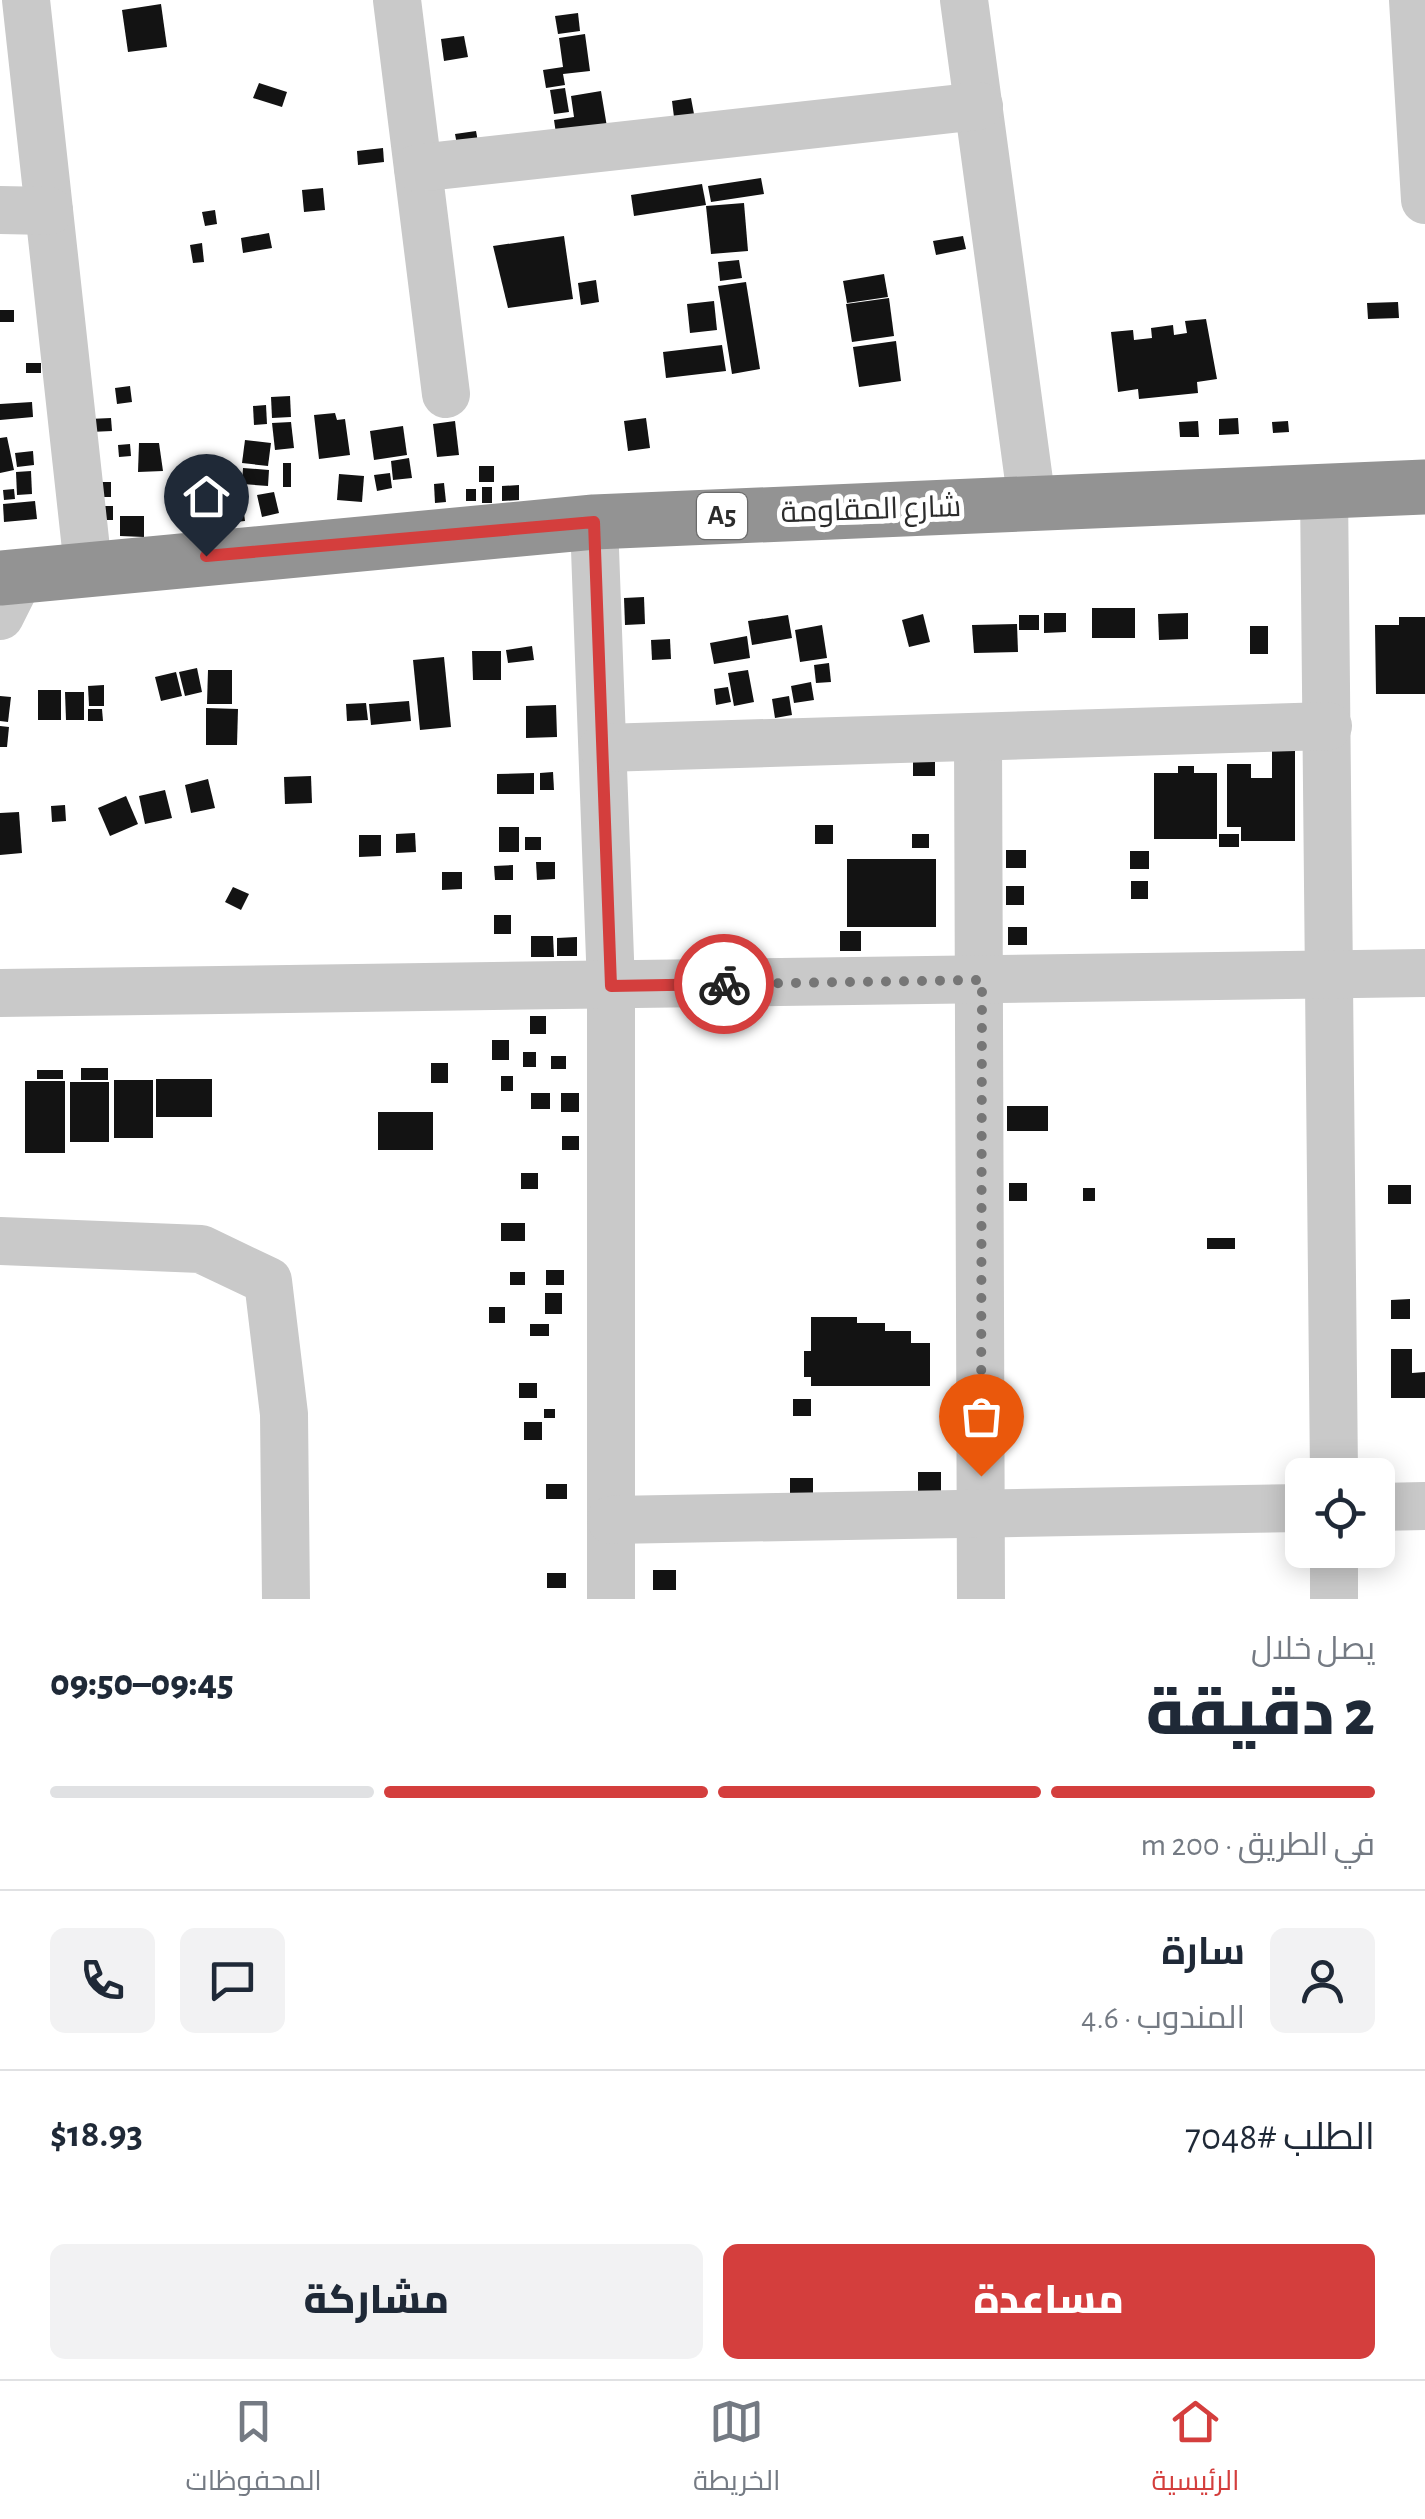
<!DOCTYPE html>
<html lang="ar">
<head>
<meta charset="utf-8">
<style>
  :root { --surface:#fff; --page:#f2f2f3; --text:#1f2937; --muted:#747a83; --line:#e0e1e3; --accent:#d43e3d }
  body { margin:0; font-family:"Alegreya Sans",Cairo,sans-serif; background:var(--page); color:var(--text); direction:rtl; height:100vh; display:flex; flex-direction:column; font-size:38px; white-space:nowrap }
  * { box-sizing:border-box; margin:0 }
  p { font-size:32px; color:var(--muted) }
  .icon { flex:none; width:55px; height:55px; fill:none; stroke:currentColor; stroke-width:2; stroke-linecap:round; stroke-linejoin:round }
  .map { position:relative; height:1599px; overflow:hidden; direction:ltr }
  .side { display:flex; flex-direction:column; background:var(--surface); flex:1 }
  .side>* { flex:none }
  .controls { position:absolute; left:1285px; top:1458px; display:grid; gap:20px }
  .controls a { display:grid; place-items:center; width:110px; height:110px; border-radius:15px; background:var(--surface); box-shadow:0 5px 25px #0003; font-size:50px }
  .pin { position:absolute; display:grid; place-items:center; width:85px; height:85px; color:#fff; margin:-102px -42px; border-radius:50% 50% 50% 0; rotate:-45deg; box-shadow:0 0 10px #0007 }
  .pin .icon { rotate:45deg }
  .courier { position:absolute; display:grid; place-items:center; width:100px; height:100px; margin:-50px; border:8px solid #d43e3d; border-radius:50%; background:#fff; color:#222; box-shadow:0 2px 12px #0007 }
  .head em { font-style:normal; font-weight:800 }
  .head div { display:flex; flex-direction:column-reverse }
  .head { display:flex; align-items:center; justify-content:space-between; height:170px; padding:0 50px }
  h1 { font-size:65px; font-weight:800; line-height:75px }
  .bar { display:grid; grid-template-columns:repeat(4,1fr); gap:15px 10px; align-content:center; height:120px; padding:0 50px }
  .bar i { height:12px; border-radius:8px; background:var(--line) }
  .bar .active { background:var(--accent) }
  .bar p { grid-column:span 4 }
  .line { display:flex; align-items:center; gap:25px; padding:0 50px; border-top:2px solid var(--line) }
  .line div { flex:1 }
  .round { display:grid; place-items:center; flex:none; width:105px; height:105px; border-radius:15px; background:var(--page) }
  .cta { display:flex; gap:20px; margin-top:auto; padding:20px 50px }
  .cta a { flex:1; height:115px; border-radius:15px; background:var(--accent); color:#fff; font-size:40px; font-weight:800; line-height:115px; text-align:center }
  .cta a+a { background:var(--page); color:var(--text) }
  .menu { display:flex; justify-content:space-around; align-items:center; height:140px; border-top:2px solid var(--line); background:var(--surface); font-size:28px; color:var(--muted) }
  .menu a { display:grid; justify-items:center; gap:5px }
  .menu .active { color:var(--accent) }
  .map>svg:first-child { display:block }
  .building { fill:#131313 }
  .lines { fill:none; stroke-linecap:round; stroke-linejoin:round }
  .minor { stroke:#c9c9c9; stroke-width:48 }
  .highway { stroke:#939393; stroke-width:55 }
  .done { stroke:#767676; stroke-width:10; stroke-dasharray:0 18 }
  .route { stroke:#d43e3d; stroke-width:12 }
  .labels { text-anchor:middle; dominant-baseline:central; stroke-width:10; stroke-linejoin:round; paint-order:stroke }
  .shield { fill:#fff; stroke:#6b6b6b; stroke-width:2.5 }
  .shield-label { font-size:28px; font-weight:bold; fill:#2c2c2c }
  .street-label { font-size:30px; fill:#2c2c2c; stroke:#fff }
</style>
</head>
<body>
<div class="map">
<svg width="1425" height="1599" viewBox="0 0 1425 1599">
  <rect width="100%" height="100%" fill="#fff"/>
  <g class="building">
    <polygon points="161,4 167,47 128,52 122,10"/>
    <polygon points="578,13 580,31 558,34 555,16"/>
    <polygon points="585,34 590,71 563,74 565,85 546,88 543,70 563,67 559,38"/>
    <polygon points="464,36 468,57 444,61 441,39"/>
    <polygon points="259,83 287,92 282,107 253,98"/>
    <polygon points="565,88 569,112 554,114 550,90"/>
    <polygon points="601,91 607,127 557,140 554,120 574,117 571,96"/>
    <polygon points="691,98 694,114 674,117 672,101"/>
    <polygon points="476,131 480,153 459,156 455,134"/>
    <polygon points="383,148 384,162 358,165 357,151"/>
    <polygon points="761,178 764,194 711,202 708,186"/>
    <polygon points="702,184 706,205 634,216 631,195"/>
    <polygon points="323,188 325,210 304,212 302,190"/>
    <polygon points="744,203 748,251 711,254 706,206"/>
    <polygon points="215,210 217,224 205,226 202,212"/>
    <polygon points="269,233 272,248 243,253 241,238"/>
    <polygon points="564,236 573,299 508,308 493,246"/>
    <polygon points="963,236 966,249 936,255 933,241"/>
    <polygon points="202,243 204,262 193,263 190,245"/>
    <polygon points="739,260 742,278 720,281 718,262"/>
    <polygon points="884,274 888,297 847,303 843,281"/>
    <polygon points="596,280 599,302 581,305 578,283"/>
    <polygon points="746,282 760,369 732,374 718,286"/>
    <polygon points="889,298 894,336 852,342 846,304"/>
    <polygon points="714,301 717,330 690,333 687,304"/>
    <polygon points="1398,302 1399,318 1368,319 1367,303"/>
    <rect x="0" y="310" width="14" height="12"/>
    <polygon points="1206,319 1217,379 1197,382 1198,393 1139,399 1138,389 1118,392 1111,332 1133,330 1134,340 1152,338 1151,328 1173,325 1174,335 1187,333 1185,321"/>
    <polygon points="896,341 901,381 859,387 853,347"/>
    <polygon points="722,345 726,371 666,378 663,352"/>
    <rect x="26" y="363" width="15" height="10"/>
    <polygon points="130,386 132,402 117,404 115,388"/>
    <polygon points="290,396 291,417 272,418 271,397"/>
    <polygon points="32,402 33,417 0,420 0,404"/>
    <polygon points="266,405 267,424 254,425 253,406"/>
    <polygon points="335,413 337,420 345,419 350,455 319,459 314,415"/>
    <polygon points="111,418 112,431 90,432 89,419"/>
    <polygon points="646,418 650,448 628,451 624,421"/>
    <polygon points="1238,418 1239,434 1219,435 1219,419"/>
    <polygon points="455,421 459,455 437,457 433,424"/>
    <polygon points="1198,421 1199,437 1180,437 1179,422"/>
    <polygon points="1288,421 1289,432 1273,433 1272,422"/>
    <polygon points="291,422 294,448 275,450 272,423"/>
    <polygon points="403,426 407,455 374,460 370,431"/>
    <polygon points="7,437 14,470 0,473 0,438"/>
    <polygon points="245,440 271,443 268,466 242,463"/>
    <polygon points="139,443 159,443 163,471 138,472"/>
    <polygon points="130,444 131,456 119,457 118,445"/>
    <polygon points="33,451 34,465 17,467 15,453"/>
    <polygon points="409,458 412,478 393,480 391,461"/>
    <rect x="283" y="463" width="8" height="24"/>
    <rect x="479" y="466" width="15" height="16"/>
    <polygon points="243,468 269,470 268,486 242,484"/>
    <polygon points="31,471 32,494 17,495 16,472"/>
    <polygon points="390,473 392,488 377,491 374,475"/>
    <polygon points="339,474 364,476 362,502 337,500"/>
    <rect x="197" y="476" width="15" height="15"/>
    <rect x="97" y="482" width="14" height="15"/>
    <polygon points="444,483 446,502 435,503 434,484"/>
    <polygon points="519,485 519,500 502,501 502,486"/>
    <rect x="482" y="487" width="10" height="16"/>
    <polygon points="14,489 15,499 4,500 3,490"/>
    <rect x="466" y="489" width="10" height="12"/>
    <polygon points="274,492 279,513 262,517 257,495"/>
    <polygon points="35,501 37,519 4,522 3,504"/>
    <polygon points="219,503 221,523 198,526 196,506"/>
    <polygon points="243,505 245,521 226,523 223,508"/>
    <rect x="93" y="506" width="20" height="14"/>
    <polygon points="120,516 144,516 144,537 120,536"/>
    <polygon points="644,597 645,624 625,625 624,598"/>
    <rect x="1092" y="608" width="43" height="30"/>
    <polygon points="1044,613 1066,613 1066,632 1044,633"/>
    <polygon points="1188,613 1188,639 1159,640 1158,614"/>
    <polygon points="923,614 930,642 909,647 902,620"/>
    <polygon points="788,615 792,638 752,645 748,621"/>
    <rect x="1019" y="615" width="20" height="15"/>
    <polygon points="1399,617 1425,617 1425,694 1376,694 1375,625 1399,625"/>
    <polygon points="1017,624 1018,652 974,653 972,625"/>
    <polygon points="822,625 827,658 800,662 795,630"/>
    <rect x="1250" y="626" width="18" height="28"/>
    <polygon points="747,636 750,658 714,664 710,643"/>
    <polygon points="670,639 671,659 652,660 651,640"/>
    <polygon points="532,646 534,660 508,663 506,650"/>
    <polygon points="472,651 501,651 501,680 473,680"/>
    <polygon points="444,657 451,727 420,730 413,660"/>
    <polygon points="829,663 831,682 816,683 814,665"/>
    <polygon points="197,668 202,692 185,696 179,672"/>
    <polygon points="208,670 232,670 232,704 207,704"/>
    <polygon points="748,670 754,702 734,706 728,673"/>
    <polygon points="176,672 182,696 161,701 155,677"/>
    <polygon points="811,682 814,700 794,703 791,686"/>
    <polygon points="104,685 104,706 89,706 88,686"/>
    <polygon points="728,687 731,702 716,705 714,689"/>
    <rect x="38" y="690" width="23" height="30"/>
    <polygon points="65,692 84,692 84,720 66,720"/>
    <polygon points="0,696 11,697 8,722 0,721"/>
    <polygon points="789,696 792,715 775,718 772,699"/>
    <polygon points="409,701 411,721 371,725 369,704"/>
    <polygon points="366,703 368,720 347,721 346,704"/>
    <polygon points="556,705 557,737 526,738 526,706"/>
    <polygon points="206,708 238,709 237,745 206,745"/>
    <polygon points="88,709 102,709 103,721 88,721"/>
    <polygon points="0,726 9,727 7,747 0,747"/>
    <polygon points="1272,745 1295,745 1295,841 1241,841 1241,827 1227,827 1227,764 1251,764 1251,778 1272,778"/>
    <rect x="913" y="757" width="22" height="19"/>
    <polygon points="1178,766 1194,766 1194,773 1217,773 1217,839 1154,839 1154,773 1178,773"/>
    <polygon points="553,772 554,790 540,790 540,773"/>
    <polygon points="534,773 534,794 497,794 497,774"/>
    <polygon points="311,776 312,803 285,804 284,777"/>
    <polygon points="208,779 215,808 191,813 185,785"/>
    <polygon points="165,790 172,818 145,824 139,796"/>
    <polygon points="126,796 138,824 110,836 98,808"/>
    <polygon points="65,805 66,821 52,822 51,806"/>
    <polygon points="19,812 22,853 0,855 0,813"/>
    <rect x="815" y="825" width="18" height="19"/>
    <rect x="499" y="827" width="20" height="25"/>
    <polygon points="415,833 416,852 396,853 396,834"/>
    <rect x="912" y="834" width="17" height="14"/>
    <rect x="1219" y="834" width="20" height="13"/>
    <polygon points="359,835 381,835 381,856 359,857"/>
    <rect x="525" y="837" width="16" height="13"/>
    <rect x="1006" y="850" width="20" height="18"/>
    <rect x="1130" y="851" width="19" height="18"/>
    <rect x="847" y="859" width="89" height="68"/>
    <polygon points="536,862 555,862 555,879 537,880"/>
    <polygon points="513,865 513,880 495,880 494,866"/>
    <polygon points="442,872 462,872 462,889 442,890"/>
    <rect x="1131" y="881" width="17" height="18"/>
    <rect x="1006" y="886" width="18" height="19"/>
    <polygon points="233,887 249,894 241,910 225,902"/>
    <rect x="494" y="915" width="17" height="19"/>
    <rect x="1008" y="927" width="19" height="18"/>
    <rect x="840" y="931" width="21" height="20"/>
    <polygon points="531,936 553,936 554,957 531,957"/>
    <polygon points="577,937 577,956 557,956 557,938"/>
    <rect x="530" y="1016" width="16" height="18"/>
    <rect x="492" y="1040" width="17" height="20"/>
    <rect x="523" y="1052" width="13" height="15"/>
    <rect x="551" y="1056" width="15" height="13"/>
    <rect x="431" y="1063" width="17" height="20"/>
    <rect x="81" y="1068" width="27" height="12"/>
    <rect x="37" y="1070" width="26" height="9"/>
    <rect x="501" y="1076" width="12" height="15"/>
    <rect x="156" y="1079" width="56" height="38"/>
    <rect x="114" y="1080" width="39" height="58"/>
    <rect x="25" y="1081" width="40" height="72"/>
    <rect x="70" y="1082" width="39" height="60"/>
    <rect x="531" y="1093" width="19" height="16"/>
    <rect x="561" y="1093" width="18" height="19"/>
    <rect x="1007" y="1106" width="41" height="25"/>
    <rect x="378" y="1112" width="55" height="38"/>
    <rect x="562" y="1136" width="17" height="14"/>
    <rect x="521" y="1173" width="17" height="16"/>
    <rect x="1009" y="1183" width="18" height="18"/>
    <rect x="1388" y="1185" width="23" height="19"/>
    <rect x="1083" y="1188" width="12" height="13"/>
    <rect x="501" y="1223" width="24" height="18"/>
    <rect x="1207" y="1238" width="28" height="11"/>
    <rect x="546" y="1270" width="18" height="15"/>
    <rect x="510" y="1272" width="15" height="13"/>
    <rect x="545" y="1293" width="17" height="21"/>
    <polygon points="1410,1299 1410,1319 1391,1319 1391,1300"/>
    <rect x="489" y="1307" width="16" height="16"/>
    <polygon points="811,1317 857,1317 857,1323 885,1323 885,1331 911,1331 911,1343 930,1343 930,1386 811,1386 811,1377 804,1377 804,1351 811,1351"/>
    <rect x="530" y="1324" width="19" height="12"/>
    <polygon points="1391,1349 1412,1349 1412,1373 1425,1372 1425,1398 1391,1398"/>
    <rect x="519" y="1383" width="18" height="15"/>
    <rect x="793" y="1399" width="18" height="17"/>
    <rect x="544" y="1409" width="11" height="9"/>
    <rect x="524" y="1422" width="18" height="18"/>
    <rect x="918" y="1472" width="23" height="23"/>
    <rect x="790" y="1478" width="23" height="18"/>
    <rect x="546" y="1484" width="21" height="15"/>
    <rect x="653" y="1570" width="23" height="20"/>
    <rect x="547" y="1573" width="19" height="15"/>
  </g>
  <g class="lines">
    <g class="minor">
      <polyline points="26,0 88,567"/>
      <polyline points="397,0 446,394"/>
      <polyline points="964,0 1032,503"/>
      <polyline points="1413,0 1425,200"/>
      <polyline points="418,168 979,106"/>
      <polyline points="0,210 49,211"/>
      <polyline points="1324,490 1334,1475"/>
      <polyline points="594,522 611,986 611,1599"/>
      <polyline points="0,616 20,576"/>
      <polyline points="978,737 981,1599"/>
      <polyline points="603,748 1328,726"/>
      <polyline points="0,993 1425,973"/>
      <polyline points="0,1241 201,1249 268,1281 284,1414 286,1599"/>
      <polyline points="1378,1507 1425,1506"/>
      <polyline points="611,1520 1302,1508"/>
      <polyline points="1334,1550 1334,1599"/>
    </g>
    <polyline class="highway" points="0,578 594,522 1425,487"/>
  </g>
  <g class="lines">
    <polyline class="done" points="724,984 982,980 981,1476"/>
    <polyline class="route" points="206,556 594,522 611,986 724,984"/>
  </g>
  <g class="labels">
    <rect class="shield" x="697" y="493" width="50" height="46" rx="8"/>
    <g class="shield-label">
      <text x="722" y="516">A5</text>
    </g>
    <g class="street-label">
      <text transform="translate(871 510) rotate(-2)">شارع المقاومة</text>
    </g>
  </g>
</svg>
<div class="controls">
<a><svg class="icon" aria-label="locate" viewBox="0 0 24 24"><circle cx="12" cy="12" r="6"/><path d="M12 2v4M12 18v4M2 12h4M18 12h4"/></svg></a>
</div>
<div class="pin" style="left:981px;top:1476px;background:#ea580c"><svg class="icon" aria-label="bag" viewBox="0 0 24 24"><path d="M5 8h14l-1 12H6zM9 8a3 3 0 0 1 6 0"/></svg></div>
<div class="pin" style="left:206px;top:556px;background:#1f2937"><svg class="icon" aria-label="home" viewBox="0 0 24 24"><path d="M3 11l9-7 9 7M6 9v11h12V9"/></svg></div>
<div class="courier" style="left:724px;top:984px"><svg class="icon" aria-label="bike" viewBox="0 0 24 24"><circle cx="6" cy="16" r="4"/><circle cx="18" cy="16" r="4"/><path d="M6 16l4-8h5l3 8M10 8l3 8H6M13 5h3"/></svg></div>
</div>
<section class="side">
<div class="head"><div><h1>2 دقيقة</h1><p>يصل خلال</p></div><em>09:45–09:50</em></div>
<div class="bar"><i class="active"></i><i class="active"></i><i class="active"></i><i></i><p>في الطريق · 200 m</p></div>
<div class="line" style="height:180px"><a class="round"><svg class="icon" aria-label="person" viewBox="0 0 24 24"><circle cx="12" cy="8" r="4"/><path d="M4 21q1-7 8-7t8 7"/></svg></a><div><b>سارة</b><p>المندوب · 4.6</p></div><a class="round"><svg class="icon" aria-label="chat" viewBox="0 0 24 24"><path d="M4 5h16v11H9l-5 4z"/></svg></a><a class="round"><svg class="icon" aria-label="phone" viewBox="0 0 24 24"><path d="M5 4h4l2 5-3 2q2 4 5 5l2-3 5 2v4C11 20 4 13 5 4z"/></svg></a></div>
<div class="line" style="height:130px"><div>الطلب #7048</div><b>$18.93</b></div>
<div class="cta"><a>مساعدة</a><a>مشاركة</a></div>
</section>
<nav class="menu">
<a class="active"><svg class="icon" aria-label="home" viewBox="0 0 24 24"><path d="M3 11l9-7 9 7M6 9v11h12V9"/></svg>الرئيسية</a>
<a><svg class="icon" aria-label="map" viewBox="0 0 24 24"><path d="M3 6l6-2 6 2 6-2v14l-6 2-6-2-6 2zM9 4v14M15 6v14"/></svg>الخريطة</a>
<a><svg class="icon" aria-label="saved" viewBox="0 0 24 24"><path d="M7 4h10v16l-5-4-5 4z"/></svg>المحفوظات</a>
</nav>
</body>
</html>
